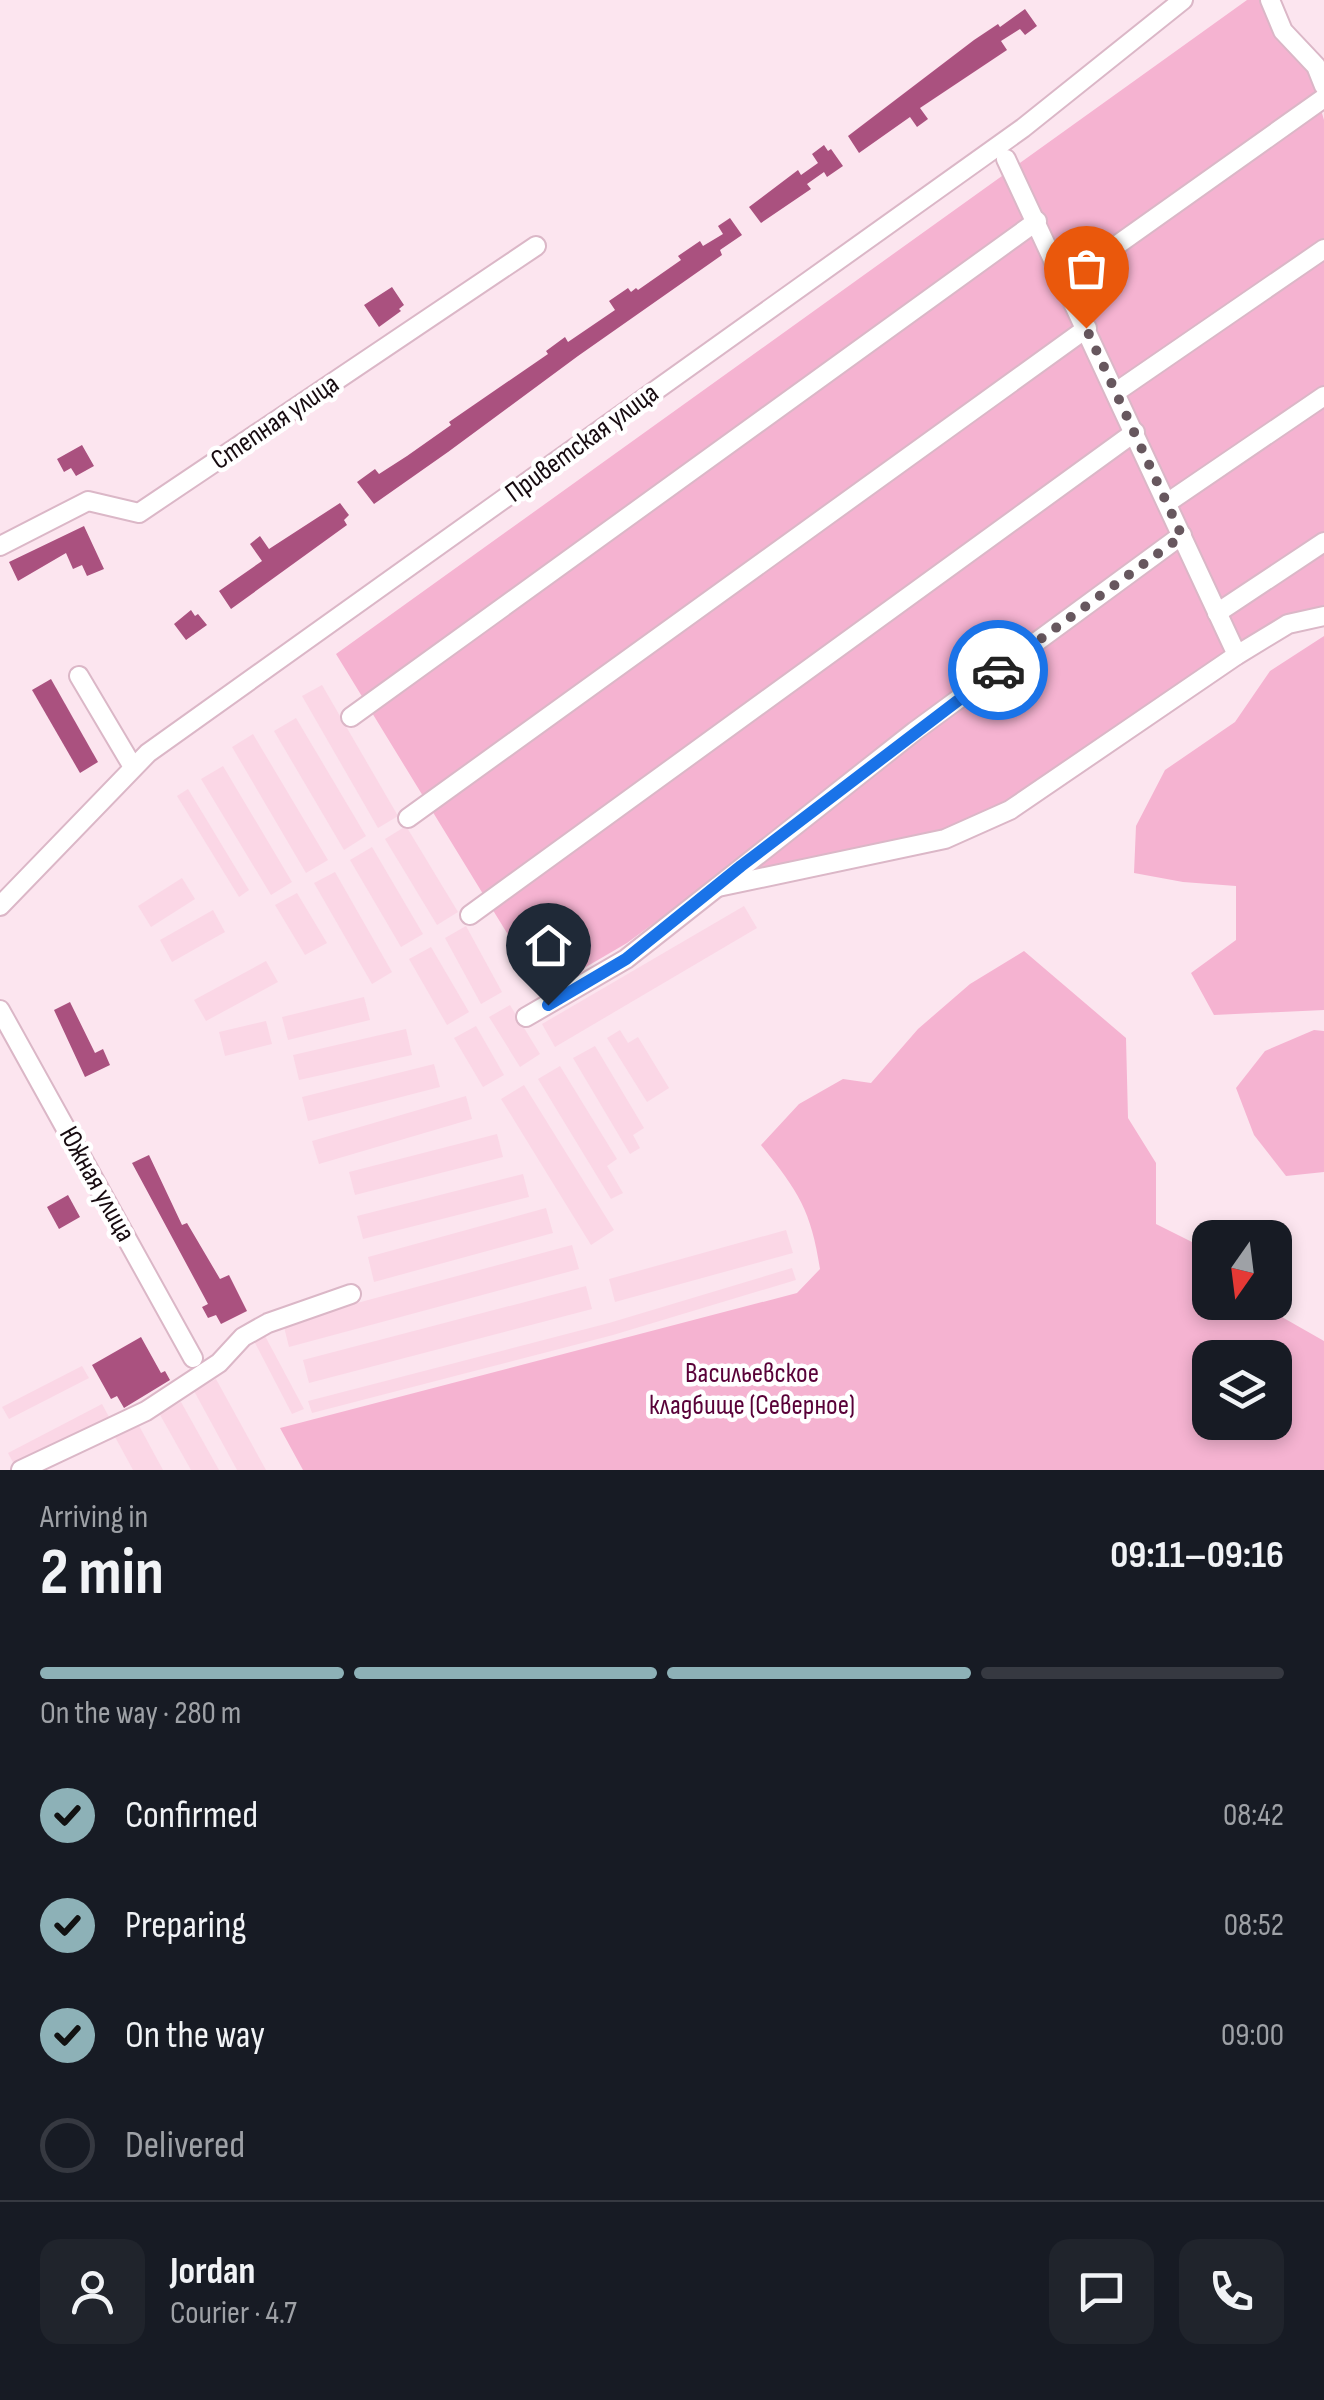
<!DOCTYPE html>
<html lang="en">
<head>
<meta charset="utf-8">
<style>
  :root { --surface:#171b24; --page:#20242c; --text:#f1f3f6; --muted:#9ea1a6; --line:#363941; --accent:#8db1b7 }
  body { margin:0; font-family:"Sofia Sans Condensed",sans-serif; background:var(--page); color:var(--text); height:100vh; display:flex; flex-direction:column; font-size:38px; white-space:nowrap }
  * { box-sizing:border-box; margin:0 }
  p { font-size:32px; color:var(--muted) }
  .icon { flex:none; width:55px; height:55px; fill:none; stroke:currentColor; stroke-width:2; stroke-linecap:round; stroke-linejoin:round }
  .map { position:relative; height:1470px; overflow:hidden }
  .details { display:flex; flex-direction:column; background:var(--surface); flex:1 }
  .details>* { flex:none }
  .needle { width:65px; rotate:194deg }
  .controls { position:absolute; left:1192px; top:1220px; display:grid; gap:20px }
  .controls a { display:grid; place-items:center; width:100px; height:100px; border-radius:20px; background:var(--surface); box-shadow:0 5px 15px #0003; font-size:50px }
  .pin { position:absolute; display:grid; place-items:center; width:85px; height:85px; color:#fff; margin:-102px -42px; border-radius:50% 50% 50% 0; rotate:-45deg; box-shadow:0 0 10px #0007 }
  .pin .icon { rotate:45deg }
  .courier { position:absolute; display:grid; place-items:center; width:100px; height:100px; margin:-50px; border:8px solid #1a73e8; border-radius:50%; background:#fff; color:#222; box-shadow:0 2px 12px #0007 }
  .summary em { font-style:normal; font-weight:700 }
  .summary div { display:flex; flex-direction:column-reverse }
  .summary { display:flex; align-items:center; justify-content:space-between; height:170px; padding:0 40px }
  h1 { font-size:65px; font-weight:700; line-height:75px }
  .bar { display:grid; grid-template-columns:repeat(4,1fr); gap:15px 10px; align-content:center; height:120px; padding:0 40px }
  .bar i { height:12px; border-radius:8px; background:var(--line) }
  .bar .active { background:var(--accent) }
  .bar p { grid-column:span 4 }
  .line { display:flex; align-items:center; gap:25px; padding:0 40px; border-top:2px solid var(--line) }
  .line div { flex:1 }
  .round { display:grid; place-items:center; flex:none; width:105px; height:105px; border-radius:20px; background:var(--page) }
  ol { padding:0 40px; list-style:none }
  li { display:flex; align-items:center; gap:30px; height:110px }
  li p { margin-inline-start:auto }
  li .icon { padding:10px; border-radius:50%; background:var(--accent); color:#111; stroke-width:4 }
  li:last-child { color:var(--muted) }
  li i { width:55px; height:55px; border:5px solid var(--line); border-radius:50% }
  .map>svg:first-child { display:block }
  .built { fill:#fbd7e6 }
  .green { fill:#f5b3d1; fill-rule:evenodd }
  .building { fill:#aa517f }
  .lines { fill:none; stroke-linecap:round; stroke-linejoin:round }
  .minor-casing { stroke:#dbb7c7; stroke-width:22 }
  .minor { stroke:#fff; stroke-width:18 }
  .done { stroke:#67575e; stroke-width:10; stroke-dasharray:0 18 }
  .route { stroke:#1a73e8; stroke-width:12 }
  .labels { text-anchor:middle; dominant-baseline:central; stroke-width:9; stroke-linejoin:round; paint-order:stroke }
  .street-label { font-size:28px; fill:#170b10; stroke:#fff }
  .park-label { font-size:28px; fill:#590138; stroke:#fff }
</style>
</head>
<body>
<div class="map">
<svg width="1324" height="1470" viewBox="0 0 1324 1470">
  <rect width="100%" height="100%" fill="#fce5ef"/>
  <g class="built">
    <polygon points="322,685 398,816 378,828 302,696"/>
    <polygon points="296,718 366,836 344,850 274,731"/>
    <polygon points="253,734 328,860 306,873 232,747"/>
    <polygon points="223,766 292,882 271,895 201,779"/>
    <polygon points="188,789 249,890 239,897 177,796"/>
    <polygon points="406,826 458,912 437,925 385,839"/>
    <polygon points="372,847 423,934 401,947 350,860"/>
    <polygon points="335,872 392,972 372,984 314,883"/>
    <polygon points="182,878 195,899 151,927 138,906"/>
    <polygon points="297,893 327,943 305,955 275,905"/>
    <polygon points="744,906 757,928 555,1047 542,1024"/>
    <polygon points="213,910 225,932 172,962 160,940"/>
    <polygon points="466,926 502,992 481,1004 445,938"/>
    <polygon points="431,947 469,1012 447,1025 409,959"/>
    <polygon points="266,961 278,982 206,1021 194,1000"/>
    <polygon points="364,997 370,1020 288,1040 282,1017"/>
    <polygon points="510,1005 540,1054 520,1067 489,1017"/>
    <polygon points="266,1021 272,1044 225,1056 219,1032"/>
    <polygon points="476,1026 504,1075 483,1087 454,1038"/>
    <polygon points="406,1029 412,1055 299,1080 293,1055"/>
    <polygon points="620,1030 628,1043 638,1037 669,1088 647,1102 607,1038"/>
    <polygon points="595,1046 644,1128 633,1135 640,1148 630,1154 573,1058"/>
    <polygon points="434,1064 440,1087 308,1121 302,1097"/>
    <polygon points="560,1066 617,1159 607,1166 623,1193 611,1199 538,1079"/>
    <polygon points="524,1085 614,1230 591,1245 501,1099"/>
    <polygon points="466,1096 472,1119 319,1164 312,1141"/>
    <polygon points="497,1134 503,1157 355,1195 349,1172"/>
    <polygon points="523,1174 529,1197 363,1239 357,1216"/>
    <polygon points="546,1208 553,1233 374,1282 368,1257"/>
    <polygon points="786,1230 793,1253 615,1302 609,1279"/>
    <polygon points="572,1245 579,1269 289,1347 283,1323"/>
    <polygon points="792,1268 796,1280 613,1335 312,1413 308,1401 609,1323"/>
    <polygon points="586,1286 592,1309 309,1383 303,1360"/>
    <polygon points="264,1334 304,1409 292,1414 253,1339"/>
    <polygon points="82,1366 89,1378 9,1419 2,1407"/>
    <polygon points="216,1379 266,1470 237,1470 194,1391"/>
    <polygon points="181,1402 219,1470 191,1470 159,1413"/>
    <polygon points="102,1404 109,1417 15,1466 8,1453"/>
    <polygon points="137,1422 163,1470 133,1470 114,1435"/>
  </g>
  <g class="green">
    <polygon points="1247,0 1265,0 1309,69 1324,120 1324,605 1309,611 1012,802 943,831 752,876 737,862 627,943 543,992 336,654"/>
    <polygon points="1324,636 1324,1010 1214,1015 1191,973 1236,940 1236,886 1183,882 1134,873 1136,826 1165,770 1235,722 1270,671"/>
    <path d="M 1024,951 L 1126,1038 L 1128,1118 L 1156,1163 L 1156,1224 L 1210,1251 L 1210,1302 L 1257,1303 L 1324,1341 L 1324,1470 L 303,1470 L 280,1428 L 797,1293 L 820,1269 C 811,1210 798,1191 761,1145 L 799,1104 L 843,1079 L 871,1083 L 918,1029 L 970,984 ZM 1210,1358 L 1275,1358 L 1275,1422 L 1210,1422 Z"/>
    <polygon points="1314,1030 1324,1031 1324,1172 1286,1176 1254,1135 1236,1088 1265,1051"/>
  </g>
  <g class="building">
    <polygon points="1025,9 1037,26 1025,35 1020,29 1001,41 1007,50 920,108 928,119 917,127 910,117 859,153 848,136 974,40 998,24 1000,27"/>
    <polygon points="824,145 828,151 831,149 843,166 827,177 824,172 807,184 811,189 761,223 749,207 798,170 801,175 818,163 812,154"/>
    <polygon points="730,218 742,235 720,250 722,255 578,356 448,452 374,504 357,482 375,469 379,474 407,456 451,425 449,422 548,354 546,351 565,337 568,342 615,310 609,301 628,288 631,292 636,288 638,290 681,260 678,256 700,241 703,246 723,234 718,226"/>
    <polygon points="392,287 404,305 399,309 401,311 379,327 364,305"/>
    <polygon points="82,445 94,466 76,476 71,468 64,472 57,459"/>
    <polygon points="340,503 349,515 344,520 347,525 231,609 219,591 262,561 250,544 260,536 269,549"/>
    <polygon points="84,526 104,569 87,576 82,565 73,569 66,553 18,581 9,562"/>
    <polygon points="191,610 195,616 198,614 207,625 186,640 174,624"/>
    <polygon points="51,679 98,762 80,773 32,690"/>
    <polygon points="70,1002 95,1053 103,1049 110,1065 85,1077 54,1010"/>
    <polygon points="149,1155 182,1225 187,1223 220,1279 229,1275 247,1311 221,1324 216,1315 208,1318 202,1307 208,1304 132,1163"/>
    <polygon points="68,1195 80,1217 59,1229 47,1207"/>
    <polygon points="141,1337 161,1373 165,1371 170,1380 124,1408 117,1396 111,1399 92,1365"/>
  </g>
  <g class="lines">
    <g class="minor-casing">
      <g id="minor">
        <polyline points="1270,0 1283,31 1316,66 1324,86"/>
        <polyline points="1006,159 1237,655"/>
        <polyline points="1065,282 1324,98"/>
        <polyline points="1116,392 1324,249"/>
        <polyline points="1167,503 1324,396"/>
        <polyline points="0,546 88,501 139,513 536,246"/>
        <polyline points="1217,613 1324,542"/>
        <polyline points="79,676 133,767"/>
        <polyline points="351,717 1037,221"/>
        <polyline points="408,818 1087,328"/>
        <polyline points="718,887 945,839 1010,810 1237,655 1288,624 1324,616"/>
        <polyline points="0,906 148,753 1023,128 1183,0"/>
        <polyline points="470,915 1135,432"/>
        <polyline points="0,1010 193,1358"/>
        <polyline points="526,1017 626,959 915,731 1182,535"/>
        <polyline points="21,1470 146,1411 219,1363 243,1337 268,1323 351,1294"/>
      </g>
    </g>
    <use href="#minor" class="minor"/>
  </g>
  <g class="lines">
    <polyline class="done" points="998,670 1182,536 1086,328"/>
    <polyline class="route" points="548,1005 626,959 741,866 998,670"/>
  </g>
  <g class="labels">
    <g class="street-label">
      <text transform="translate(275 422) rotate(-34)">Степная улица</text>
      <text transform="translate(582 443) rotate(-36)">Приветская улица</text>
      <text transform="translate(97 1184) rotate(61)">Южная улица</text>
    </g>
    <g class="park-label">
      <text x="752" y="1373">Васильевское<tspan x="752" dy="32">кладбище (Северное)</tspan></text>
    </g>
  </g>
</svg>
<div class="controls">
<a><svg class="needle" viewBox="-14 -14 28 28"><path d="M0-13l5 13h-10z" fill="#e53935"/><path d="M0 13l5-13h-10z" fill="#9ea1a6"/></svg></a>
<a><svg class="icon" aria-label="layers" viewBox="0 0 24 24"><path d="M12 4l9 5-9 5-9-5zM3 14l9 5 9-5"/></svg></a>
</div>
<div class="pin" style="left:1086px;top:328px;background:#ea580c"><svg class="icon" aria-label="bag" viewBox="0 0 24 24"><path d="M5 8h14l-1 12H6zM9 8a3 3 0 0 1 6 0"/></svg></div>
<div class="pin" style="left:548px;top:1005px;background:#1f2937"><svg class="icon" aria-label="home" viewBox="0 0 24 24"><path d="M3 11l9-7 9 7M6 9v11h12V9"/></svg></div>
<div class="courier" style="left:998px;top:670px"><svg class="icon" aria-label="car" viewBox="0 0 24 24"><path d="M5 17H2v-5l4-1 3-4h7l3 4 3 1v5h-3M9 17h6M6 11h13"/><circle cx="7" cy="17" r="2"/><circle cx="17" cy="17" r="2"/></svg></div>
</div>
<section class="details">
<div class="summary"><div><h1>2 min</h1><p>Arriving in</p></div><em>09:11–09:16</em></div>
<div class="bar"><i class="active"></i><i class="active"></i><i class="active"></i><i></i><p>On the way · 280 m</p></div>
<ol>
<li><svg class="icon" aria-label="check" viewBox="0 0 24 24"><path d="M5 12l5 5 9-10"/></svg>Confirmed<p>08:42</p></li>
<li><svg class="icon" aria-label="check" viewBox="0 0 24 24"><path d="M5 12l5 5 9-10"/></svg>Preparing<p>08:52</p></li>
<li><svg class="icon" aria-label="check" viewBox="0 0 24 24"><path d="M5 12l5 5 9-10"/></svg>On the way<p>09:00</p></li>
<li><i></i>Delivered</li>
</ol>
<div class="line" style="height:180px"><a class="round"><svg class="icon" aria-label="person" viewBox="0 0 24 24"><circle cx="12" cy="8" r="4"/><path d="M4 21q1-7 8-7t8 7"/></svg></a><div><b>Jordan</b><p>Courier · 4.7</p></div><a class="round"><svg class="icon" aria-label="chat" viewBox="0 0 24 24"><path d="M4 5h16v11H9l-5 4z"/></svg></a><a class="round"><svg class="icon" aria-label="phone" viewBox="0 0 24 24"><path d="M5 4h4l2 5-3 2q2 4 5 5l2-3 5 2v4C11 20 4 13 5 4z"/></svg></a></div>
</section>
</body>
</html>
